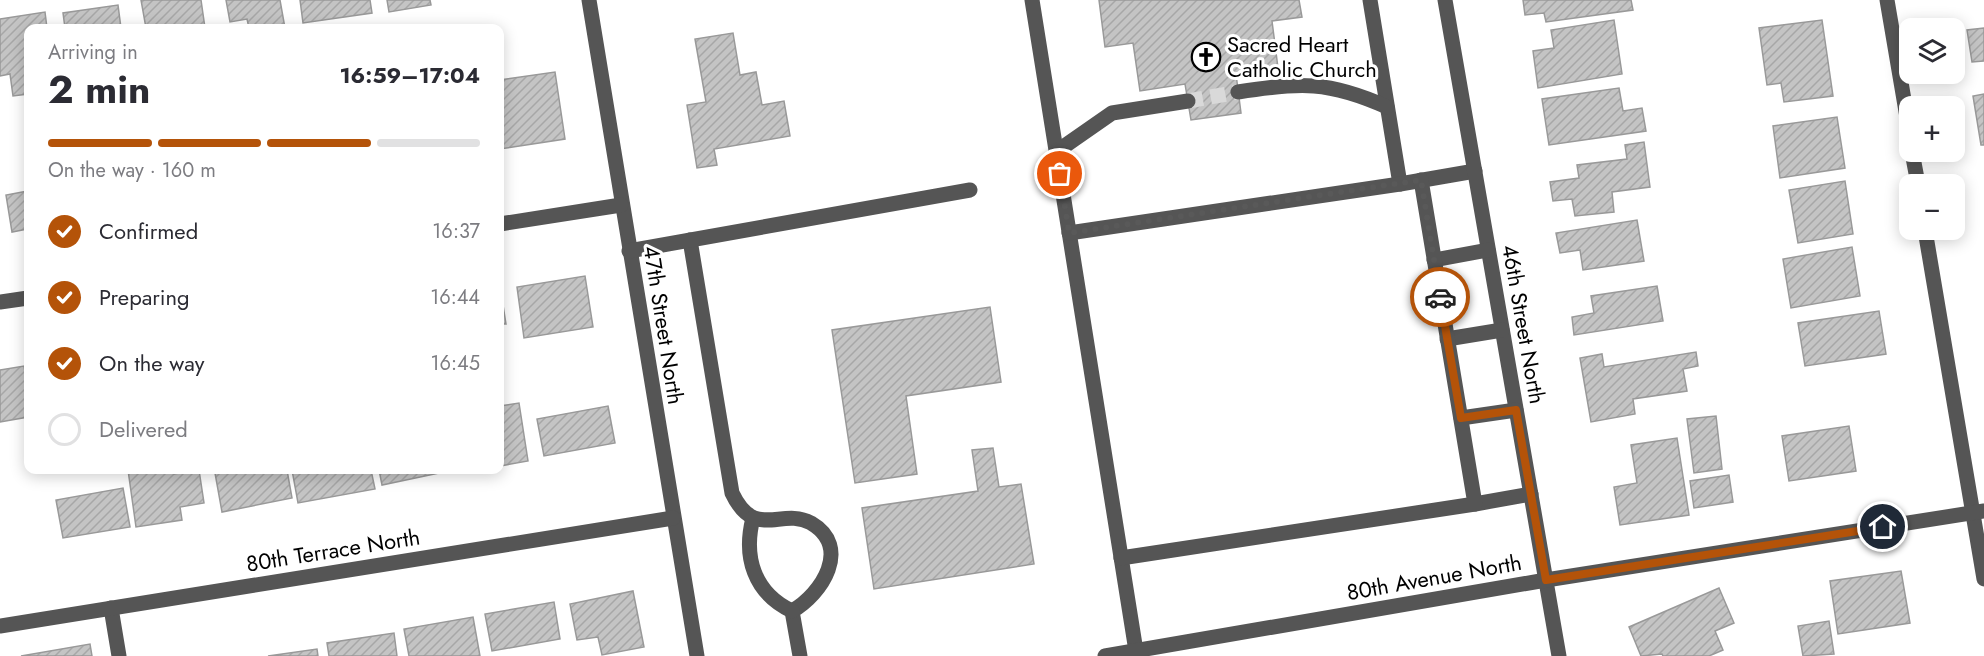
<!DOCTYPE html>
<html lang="en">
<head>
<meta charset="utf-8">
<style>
  :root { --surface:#fff; --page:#f2f2f3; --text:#2b2b33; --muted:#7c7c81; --line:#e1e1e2; --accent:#b45309 }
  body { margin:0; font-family:Jost,sans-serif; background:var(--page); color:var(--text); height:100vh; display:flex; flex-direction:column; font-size:22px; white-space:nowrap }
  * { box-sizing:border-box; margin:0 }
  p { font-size:20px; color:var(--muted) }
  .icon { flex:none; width:33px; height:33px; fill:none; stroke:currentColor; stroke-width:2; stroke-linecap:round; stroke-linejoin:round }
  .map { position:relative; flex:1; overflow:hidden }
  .details { position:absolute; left:24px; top:24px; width:480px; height:450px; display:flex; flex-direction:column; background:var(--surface); border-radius:12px; box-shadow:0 3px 15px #0003 }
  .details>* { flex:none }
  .fabs { position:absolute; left:1899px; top:18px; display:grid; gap:12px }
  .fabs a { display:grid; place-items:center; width:66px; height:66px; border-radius:12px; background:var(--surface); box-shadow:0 3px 15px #0003; font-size:30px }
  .pin { position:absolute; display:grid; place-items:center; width:51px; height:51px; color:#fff; margin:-26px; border:3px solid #fff; border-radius:50%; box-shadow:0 2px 6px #0007 }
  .courier { position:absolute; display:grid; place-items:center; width:60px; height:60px; margin:-30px; border:4px solid #b45309; border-radius:50%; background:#fff; color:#222; box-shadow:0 2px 8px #0007 }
  .overview em { font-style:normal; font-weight:700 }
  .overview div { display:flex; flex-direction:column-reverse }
  .overview { display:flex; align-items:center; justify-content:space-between; height:102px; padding:0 24px }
  h1 { font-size:39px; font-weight:700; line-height:45px }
  .bar { display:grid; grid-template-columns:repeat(4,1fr); gap:9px 6px; align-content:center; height:72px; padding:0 24px }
  .bar i { height:8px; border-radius:4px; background:var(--line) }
  .bar .selected { background:var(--accent) }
  .bar p { grid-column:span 4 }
  ol { padding:0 24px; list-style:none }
  li { display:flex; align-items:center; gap:18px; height:66px }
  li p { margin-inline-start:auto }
  li .icon { padding:6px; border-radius:50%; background:var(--accent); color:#fff; stroke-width:4 }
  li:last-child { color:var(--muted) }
  li i { width:33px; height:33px; border:3px solid var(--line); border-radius:50% }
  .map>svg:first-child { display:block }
  .building { fill:url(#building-hatch); stroke:#999; stroke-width:1.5 }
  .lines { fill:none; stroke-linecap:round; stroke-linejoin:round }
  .minor-tunnel { stroke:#d9d9d9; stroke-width:15; stroke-dasharray:15 8; stroke-linecap:butt }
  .minor { stroke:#555; stroke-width:15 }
  .done { stroke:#595959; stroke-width:6; stroke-dasharray:0 10.8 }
  .route { stroke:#b45309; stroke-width:8 }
  .labels { text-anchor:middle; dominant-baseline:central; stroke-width:6; stroke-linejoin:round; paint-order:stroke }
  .poi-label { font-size:22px; fill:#000; stroke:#fff; text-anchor:start }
  .street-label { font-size:22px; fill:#000; stroke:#fff }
</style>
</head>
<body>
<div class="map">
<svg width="1984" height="656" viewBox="0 0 1984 656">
  <defs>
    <pattern id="building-hatch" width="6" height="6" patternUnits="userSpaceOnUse" patternTransform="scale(1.5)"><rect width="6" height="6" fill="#c4c4c4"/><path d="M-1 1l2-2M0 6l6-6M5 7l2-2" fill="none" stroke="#a7a7a7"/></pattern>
  </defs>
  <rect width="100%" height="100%" fill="#fff"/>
  <g class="building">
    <polygon points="141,0 201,0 205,28 146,28"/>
    <polygon points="226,0 280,0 285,28 249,28 247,19 230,22"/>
    <polygon points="300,0 370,0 372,13 303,23"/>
    <polygon points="387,0 430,0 431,5 389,12"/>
    <polygon points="1099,0 1299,0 1302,17 1272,21 1278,68 1236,74 1241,113 1191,120 1185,84 1140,91 1133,43 1105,47"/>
    <polygon points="1523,0 1631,0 1633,10 1546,22 1544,13 1525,15"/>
    <polygon points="118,5 121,28 65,28 63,13"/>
    <polygon points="45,12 47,28 28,28 28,94 13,96 10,74 0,76 0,19"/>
    <polygon points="1614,20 1622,74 1538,88 1533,51 1554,48 1551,30"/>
    <polygon points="1822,20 1833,96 1784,102 1781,83 1767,85 1759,28"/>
    <polygon points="1984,28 1984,61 1972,62 1967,30"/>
    <polygon points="733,33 740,75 756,72 762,105 784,101 790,136 714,149 717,165 697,168 687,105 706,102 695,39"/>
    <polygon points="555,72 565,139 500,149 500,80"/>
    <polygon points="1619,88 1623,111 1642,108 1646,131 1549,145 1542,99"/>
    <polygon points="1984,94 1984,145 1981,145 1973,96"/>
    <polygon points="1837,117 1845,168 1780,178 1773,126"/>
    <polygon points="1644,142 1650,187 1612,192 1614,212 1575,216 1572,199 1553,201 1550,182 1579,178 1577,165 1627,159 1625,145"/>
    <polygon points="1845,181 1853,234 1798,243 1789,190"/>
    <polygon points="28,191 28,229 12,232 6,195"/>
    <polygon points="1637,220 1644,261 1583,270 1580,250 1560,253 1556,233"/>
    <polygon points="1852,247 1860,296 1791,308 1783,259"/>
    <polygon points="585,276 593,327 524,338 517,287"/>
    <polygon points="500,286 506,324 500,324"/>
    <polygon points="1657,286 1663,321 1574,335 1572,317 1594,313 1591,296"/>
    <polygon points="990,307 1001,382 906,396 917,474 855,483 832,330"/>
    <polygon points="1879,311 1886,354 1805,366 1798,323"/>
    <polygon points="1696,352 1698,366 1683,369 1687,391 1633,399 1635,414 1591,422 1580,358 1602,354 1604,367"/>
    <polygon points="24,366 28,394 28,417 0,422 0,370"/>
    <polygon points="519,403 528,461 500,466 500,406"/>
    <polygon points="608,406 615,443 544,456 537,419"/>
    <polygon points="1716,416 1722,469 1694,473 1687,419"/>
    <polygon points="1849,426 1856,471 1789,481 1782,436"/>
    <polygon points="1677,438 1689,515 1620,525 1614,487 1637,483 1631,445"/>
    <polygon points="993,448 999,487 1021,484 1034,564 874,589 862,508 978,491 972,450"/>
    <polygon points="128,470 173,470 174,474 199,470 204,503 180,507 182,520 136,527"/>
    <polygon points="232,470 287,470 292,498 222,512 215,473"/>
    <polygon points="292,470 371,470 375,489 298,503"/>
    <polygon points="379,470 449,470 449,471 382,485"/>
    <polygon points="1729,475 1733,502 1694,508 1690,481"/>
    <polygon points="123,488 130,527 63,538 56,500"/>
    <polygon points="1901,571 1910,623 1838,634 1830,581"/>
    <polygon points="1719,588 1734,623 1715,631 1723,650 1709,656 1663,656 1662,654 1641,656 1629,627"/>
    <polygon points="633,591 644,647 602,655 598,637 577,640 570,604"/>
    <polygon points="554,602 560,639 492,651 485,614"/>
    <polygon points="473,617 480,656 409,656 404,629"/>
    <polygon points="1829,621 1834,654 1803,656 1798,626"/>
    <polygon points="394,633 397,656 329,656 327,643"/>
    <polygon points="90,644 92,656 21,656"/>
    <polygon points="317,649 318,656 268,656"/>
  </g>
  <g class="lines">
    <polyline class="minor-tunnel" points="1188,101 1238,92"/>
    <g class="minor">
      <polyline points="589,0 697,656"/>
      <polyline points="1032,0 1136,651"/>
      <polyline points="1370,0 1400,184 1475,171"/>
      <polyline points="1445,0 1559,656"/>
      <polyline points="1887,0 1910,135"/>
      <path d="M 1238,92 C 1300,82 1329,81 1387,107"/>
      <polyline points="1056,152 1112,113 1188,101"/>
      <polyline points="1912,152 1918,184"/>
      <polyline points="500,224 621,205"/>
      <polyline points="1925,230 1984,579"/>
      <polyline points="1069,233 1400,184"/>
      <path d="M 690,240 L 732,493 C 755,541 781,507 811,523 C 852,547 822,594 792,611 L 800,656"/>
      <polyline points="629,251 970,190"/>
      <polyline points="1434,260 1488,250"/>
      <polyline points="0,302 28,298"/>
      <polyline points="1447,339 1502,330"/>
      <polyline points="1461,418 1516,410"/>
      <polyline points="1475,504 1531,494"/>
      <path d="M 753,518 C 743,557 754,593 792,611"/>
      <polyline points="1121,558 1475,504 1421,180"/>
      <polyline points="111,608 119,656"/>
      <polyline points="0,626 673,518"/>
      <polyline points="1105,656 1546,580 1984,511"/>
    </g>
  </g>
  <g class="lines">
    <polyline class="done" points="1060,174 1069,233 1421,180 1440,297"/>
    <polyline class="route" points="1440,297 1461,418 1516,410 1546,580 1883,527"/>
  </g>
  <defs>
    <g id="church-ring" transform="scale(1.5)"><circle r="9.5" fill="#fff" stroke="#000" stroke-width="1.5"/><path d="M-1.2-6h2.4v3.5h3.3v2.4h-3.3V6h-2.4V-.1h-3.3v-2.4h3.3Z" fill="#000"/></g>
  </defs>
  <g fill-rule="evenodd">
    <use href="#church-ring" x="1206" y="57"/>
  </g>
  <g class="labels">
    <g class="poi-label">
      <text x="1227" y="44">Sacred Heart<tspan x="1227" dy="25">Catholic Church</tspan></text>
    </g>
    <g class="street-label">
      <text transform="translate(1524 324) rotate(80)">46th Street North</text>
      <text transform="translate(664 325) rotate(81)">47th Street North</text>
      <text transform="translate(333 550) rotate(-9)">80th Terrace North</text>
      <text transform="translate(1434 577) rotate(-10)">80th Avenue North</text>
    </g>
  </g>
</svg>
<div class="fabs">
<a><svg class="icon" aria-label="layers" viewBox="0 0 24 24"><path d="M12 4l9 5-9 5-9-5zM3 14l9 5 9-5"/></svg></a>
<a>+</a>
<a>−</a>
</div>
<div class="pin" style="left:1060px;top:174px;background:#ea580c"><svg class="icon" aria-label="bag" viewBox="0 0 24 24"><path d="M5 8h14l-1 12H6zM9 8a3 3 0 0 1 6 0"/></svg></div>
<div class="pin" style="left:1883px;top:527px;background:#1f2937"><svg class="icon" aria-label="home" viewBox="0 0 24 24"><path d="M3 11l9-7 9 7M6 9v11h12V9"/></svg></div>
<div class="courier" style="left:1440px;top:297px"><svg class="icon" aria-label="car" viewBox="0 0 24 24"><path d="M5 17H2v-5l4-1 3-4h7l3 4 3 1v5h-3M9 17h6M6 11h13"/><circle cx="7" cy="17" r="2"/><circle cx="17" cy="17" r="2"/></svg></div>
<section class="details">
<div class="overview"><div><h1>2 min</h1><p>Arriving in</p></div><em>16:59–17:04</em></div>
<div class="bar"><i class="selected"></i><i class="selected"></i><i class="selected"></i><i></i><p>On the way · 160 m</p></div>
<ol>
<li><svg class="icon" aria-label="check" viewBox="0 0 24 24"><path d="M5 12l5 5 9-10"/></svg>Confirmed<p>16:37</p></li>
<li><svg class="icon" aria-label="check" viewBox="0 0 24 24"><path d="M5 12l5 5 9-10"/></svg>Preparing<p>16:44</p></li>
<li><svg class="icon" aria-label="check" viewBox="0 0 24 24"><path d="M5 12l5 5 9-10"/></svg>On the way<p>16:45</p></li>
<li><i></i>Delivered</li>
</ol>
</section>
</div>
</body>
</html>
